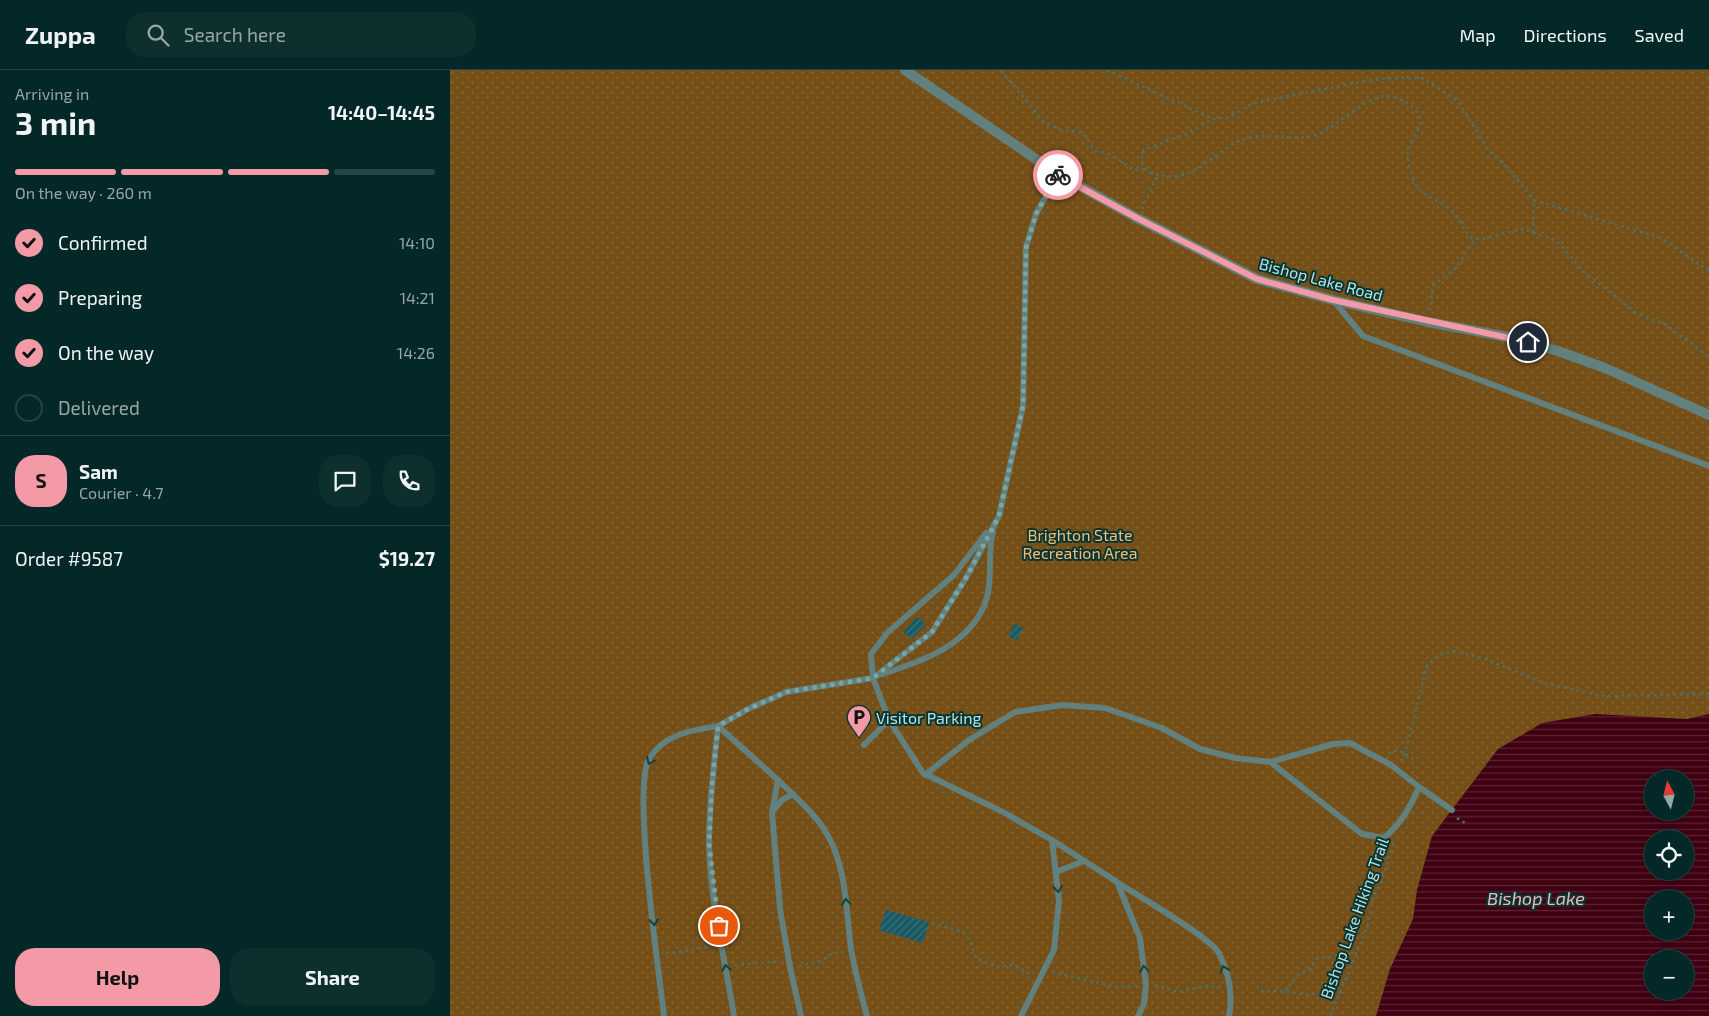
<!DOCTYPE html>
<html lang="en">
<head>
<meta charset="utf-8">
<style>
  :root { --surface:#042827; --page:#0d302f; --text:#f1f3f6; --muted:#97a6a7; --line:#254444; --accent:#f49aa6 }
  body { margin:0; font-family:"Exo 2",sans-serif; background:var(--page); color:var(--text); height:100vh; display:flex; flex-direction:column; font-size:19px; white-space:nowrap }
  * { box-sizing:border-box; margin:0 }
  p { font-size:16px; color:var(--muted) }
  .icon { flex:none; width:28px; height:28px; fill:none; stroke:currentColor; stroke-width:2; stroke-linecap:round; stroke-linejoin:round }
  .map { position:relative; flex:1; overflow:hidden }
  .details { display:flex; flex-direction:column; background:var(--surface); width:450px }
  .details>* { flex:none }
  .needle { width:32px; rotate:353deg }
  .tools { position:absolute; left:1194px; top:700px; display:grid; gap:10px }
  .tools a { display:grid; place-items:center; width:50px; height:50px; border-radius:50%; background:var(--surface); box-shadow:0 2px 12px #0003,0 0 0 1px var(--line); font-size:25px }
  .pin { position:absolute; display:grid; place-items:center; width:42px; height:42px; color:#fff; margin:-21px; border:2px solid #fff; border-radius:50%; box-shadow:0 1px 5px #0007 }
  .courier { position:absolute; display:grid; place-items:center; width:50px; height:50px; margin:-25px; border:4px solid #f49aa6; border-radius:50%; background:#fff; color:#222; box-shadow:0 1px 6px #0007 }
  .summary em { font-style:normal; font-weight:700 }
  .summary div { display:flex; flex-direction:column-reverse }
  .summary { display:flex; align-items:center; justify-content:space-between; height:85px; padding:0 15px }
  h1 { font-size:32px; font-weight:700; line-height:38px }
  .bar { display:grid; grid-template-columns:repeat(4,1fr); gap:8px 5px; align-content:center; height:60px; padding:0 15px }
  .bar i { height:6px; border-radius:4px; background:var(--line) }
  .bar .selected { background:var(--accent) }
  .bar p { grid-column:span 4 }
  .line { display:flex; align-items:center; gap:12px; padding:0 15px; border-top:1px solid var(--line) }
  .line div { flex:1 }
  .round { display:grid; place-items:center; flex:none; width:52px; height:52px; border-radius:20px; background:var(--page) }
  ol { padding:0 15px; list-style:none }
  li { display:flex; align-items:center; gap:15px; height:55px }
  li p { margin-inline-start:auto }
  li .icon { padding:5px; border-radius:50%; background:var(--accent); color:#111; stroke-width:4 }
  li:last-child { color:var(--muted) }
  li i { width:28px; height:28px; border:2px solid var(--line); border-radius:50% }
  .action { display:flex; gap:10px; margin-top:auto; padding:10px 15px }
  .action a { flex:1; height:58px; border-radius:20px; background:var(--accent); color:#111; font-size:20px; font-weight:700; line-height:58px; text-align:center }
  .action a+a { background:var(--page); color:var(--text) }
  header { display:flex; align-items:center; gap:30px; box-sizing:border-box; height:70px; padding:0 25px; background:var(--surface); border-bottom:1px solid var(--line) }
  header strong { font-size:24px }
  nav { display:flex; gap:28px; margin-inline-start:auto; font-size:18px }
  .search { width:350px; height:45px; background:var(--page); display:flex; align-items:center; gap:12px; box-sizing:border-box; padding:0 18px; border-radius:20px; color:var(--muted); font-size:19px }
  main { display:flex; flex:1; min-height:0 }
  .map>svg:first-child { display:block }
  .park { fill:url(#park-dots); fill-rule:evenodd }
  .water { fill:url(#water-rules); fill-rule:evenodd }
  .building { fill:url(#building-hatch) }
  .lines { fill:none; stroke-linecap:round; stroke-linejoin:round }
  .path { stroke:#467370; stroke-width:2.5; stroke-dasharray:2.5 4; stroke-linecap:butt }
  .service { stroke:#61807e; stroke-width:6 }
  .minor { stroke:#61807e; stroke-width:10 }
  .oneway { stroke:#14413f }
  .done { stroke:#7ba5a2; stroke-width:5; stroke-dasharray:0 9 }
  .route { stroke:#f49aa6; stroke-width:6 }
  .labels { text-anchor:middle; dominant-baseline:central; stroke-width:4; stroke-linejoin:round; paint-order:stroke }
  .street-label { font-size:16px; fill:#bae1de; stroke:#063634 }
  .park-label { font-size:16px; fill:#f7bc72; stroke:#063634 }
  .poi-label { font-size:16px; fill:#bae1de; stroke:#063634; text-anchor:start }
  .water-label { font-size:18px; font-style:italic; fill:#f5b4bb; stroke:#063634 }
</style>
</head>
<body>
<header>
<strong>Zuppa</strong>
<div class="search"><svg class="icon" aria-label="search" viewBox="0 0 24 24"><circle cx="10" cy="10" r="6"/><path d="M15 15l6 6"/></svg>Search here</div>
<nav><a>Map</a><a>Directions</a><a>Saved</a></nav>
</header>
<main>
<section class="details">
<div class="summary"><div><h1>3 min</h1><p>Arriving in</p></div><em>14:40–14:45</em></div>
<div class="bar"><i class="selected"></i><i class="selected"></i><i class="selected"></i><i></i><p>On the way · 260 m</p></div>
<ol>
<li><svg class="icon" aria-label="check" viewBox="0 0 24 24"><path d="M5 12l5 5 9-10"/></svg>Confirmed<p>14:10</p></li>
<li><svg class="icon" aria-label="check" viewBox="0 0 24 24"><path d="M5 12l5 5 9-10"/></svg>Preparing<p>14:21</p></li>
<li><svg class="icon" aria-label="check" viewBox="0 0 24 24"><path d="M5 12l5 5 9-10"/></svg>On the way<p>14:26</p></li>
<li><i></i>Delivered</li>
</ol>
<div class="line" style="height:90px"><b class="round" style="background:var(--accent);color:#111">S</b><div><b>Sam</b><p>Courier · 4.7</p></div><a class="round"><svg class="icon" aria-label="chat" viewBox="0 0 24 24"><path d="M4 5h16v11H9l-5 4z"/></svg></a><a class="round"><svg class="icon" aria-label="phone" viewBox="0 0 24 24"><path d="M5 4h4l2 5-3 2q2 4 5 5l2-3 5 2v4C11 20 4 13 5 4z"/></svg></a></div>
<div class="line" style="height:65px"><div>Order #9587</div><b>$19.27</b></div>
<div class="action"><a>Help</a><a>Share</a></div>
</section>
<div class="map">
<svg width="1259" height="946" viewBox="0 0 1259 946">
  <defs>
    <pattern id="park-dots" width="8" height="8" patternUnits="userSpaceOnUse" patternTransform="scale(1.25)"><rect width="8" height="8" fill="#754f18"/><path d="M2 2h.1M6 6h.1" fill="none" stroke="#876839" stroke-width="1.8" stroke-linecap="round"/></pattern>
    <pattern id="water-rules" width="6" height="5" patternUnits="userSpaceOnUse" patternTransform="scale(1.25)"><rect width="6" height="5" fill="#400012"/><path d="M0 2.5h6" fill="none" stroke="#5a2534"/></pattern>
    <pattern id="building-hatch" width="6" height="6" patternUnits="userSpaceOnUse" patternTransform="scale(1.25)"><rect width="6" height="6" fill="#195963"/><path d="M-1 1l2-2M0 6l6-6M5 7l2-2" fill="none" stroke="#387179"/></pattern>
  </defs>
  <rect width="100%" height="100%" fill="#063634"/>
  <path class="park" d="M 0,0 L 1259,0 L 1259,946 L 0,946 ZM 1202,709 L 1235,709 L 1235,741 L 1202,741 ZM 1202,769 L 1235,769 L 1235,801 L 1202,801 ZM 1202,829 L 1235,829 L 1235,861 L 1202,861 ZM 1202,889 L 1235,889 L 1235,921 L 1202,921 Z"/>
  <path class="water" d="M 1145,644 L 1237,649 L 1259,644 L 1259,946 L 926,946 L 940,899 L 963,849 L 967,820 L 982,766 L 1048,679 L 1092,653 ZM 1202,709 L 1235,709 L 1235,741 L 1202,741 ZM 1202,769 L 1235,769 L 1235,801 L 1202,801 ZM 1202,829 L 1235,829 L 1235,861 L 1202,861 ZM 1202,889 L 1235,889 L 1235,921 L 1202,921 Z"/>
  <g class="building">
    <polygon points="467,547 476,554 462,569 453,562"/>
    <polygon points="564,554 573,558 567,570 558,566"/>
    <polygon points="436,840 479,852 473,873 429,860"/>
  </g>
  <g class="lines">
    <g class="path">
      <polyline points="551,0 594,52 611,60 633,63 645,81 659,84 684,100 695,99"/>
      <polyline points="657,0 763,49"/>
      <polyline points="692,139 708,105"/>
      <polyline points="1083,162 1084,130"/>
      <path d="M 1259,201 L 1211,168 L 1084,130 L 1053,93 L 1040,82 L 1007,30 L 972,8 L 939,8 L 910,12 L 803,33 L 780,47 L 763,49 L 738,63 L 694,80 C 691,87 690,94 696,100 C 700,104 706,104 710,105 C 747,115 768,73 802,67 C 823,63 850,72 869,64 C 886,57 917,26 935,26 C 948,26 973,38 970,54 C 968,63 960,72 958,82 C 957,91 961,103 964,111 C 972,128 987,128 999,138 C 1009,146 1012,159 1022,168 L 1031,169 L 1072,159 L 1100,168 L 1109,173 L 1133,201 L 1177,236 L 1186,243 L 1215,254 L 1259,287"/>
      <polyline points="980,241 983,215 1007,197 1025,169"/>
      <polyline points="938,683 949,680 963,689"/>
      <polyline points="951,691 955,684 977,595 989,585 1003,581 1033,588 1094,613 1151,626 1259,624"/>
      <polyline points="1007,748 1015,753"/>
      <polyline points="482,853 513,862 520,871 526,888 545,897 564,895 582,905"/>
      <path d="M 216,883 C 233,883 247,878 264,875"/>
      <polyline points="285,895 331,891"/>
      <polyline points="349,896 371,891 379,885 393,882"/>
      <polyline points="602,902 666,917 687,916"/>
      <polyline points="705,915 729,922 755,916 771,917"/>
      <polyline points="811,921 835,921 858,925 877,922 891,923"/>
      <polyline points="835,921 848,905 861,899 867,889 907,883"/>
      <polyline points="880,946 917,858 923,827 930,816 945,770"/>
    </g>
    <g class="service">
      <polyline points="883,230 913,266 1259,396"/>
      <polyline points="536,463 504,505 437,563 421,584 423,608 439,650 473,703 553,742 602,770 667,812 690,868 696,915 694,934 688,946"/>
      <path d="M 429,605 C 471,592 524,574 537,527 C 543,506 537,483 543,462"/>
      <path d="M 900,673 L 941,695 L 969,717 C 960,738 951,753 934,768 L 912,764 L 820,692 L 883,674 Z"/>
      <polyline points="414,675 439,650"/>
      <polyline points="475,705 519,670 565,642 612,635 655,638 712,658 750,679 785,688 820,692"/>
      <polyline points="328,710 268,656 298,639 336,622 423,608 482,562 516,508 549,446 573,336 576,177 586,144 608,104"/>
      <polyline points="969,717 1002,740"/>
      <polyline points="323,741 332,730 343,724"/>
      <polyline points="606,802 634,791"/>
      <path d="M 668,813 C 687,825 760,867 769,883 C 779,903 783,924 779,946"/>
      <path d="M 214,946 C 209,902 182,719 199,689 C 214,664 242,660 268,656 C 264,695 259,734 259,773 C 260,831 275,889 284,946"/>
      <path d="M 351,946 L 340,897 L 330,839 L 322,742 L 328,710 C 345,727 365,743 377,764 C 397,798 396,841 401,879 C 405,901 411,924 417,946"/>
      <polyline points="571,946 604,880 609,831 602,770"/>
    </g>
    <polyline class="minor" points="455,0 608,104 687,148 807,209 883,230 978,252 1063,268 1108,281 1155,298 1259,345"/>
  </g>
  <defs><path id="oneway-chevron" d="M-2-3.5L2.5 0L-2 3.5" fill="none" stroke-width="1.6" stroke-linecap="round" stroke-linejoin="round" transform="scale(1.25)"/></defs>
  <g class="oneway">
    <use href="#oneway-chevron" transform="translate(200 691) rotate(116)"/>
    <use href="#oneway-chevron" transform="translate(608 819) rotate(83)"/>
    <use href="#oneway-chevron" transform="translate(396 832) rotate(-97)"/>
    <use href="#oneway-chevron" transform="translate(204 852) rotate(84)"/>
    <use href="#oneway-chevron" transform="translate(276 898) rotate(-100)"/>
    <use href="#oneway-chevron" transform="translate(694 899) rotate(-98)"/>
    <use href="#oneway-chevron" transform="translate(774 899) rotate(-110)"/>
  </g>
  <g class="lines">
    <polyline class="done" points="269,856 259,774 262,715 268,656 298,639 336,622 423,608 482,562 516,508 549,446 573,336 576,178 586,144 608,105"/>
    <polyline class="route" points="608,105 687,148 807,209 883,230 1078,272"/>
  </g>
  <defs>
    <g id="parking-pin" transform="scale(1.25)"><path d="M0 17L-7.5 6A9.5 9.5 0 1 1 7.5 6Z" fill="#f49aa6" stroke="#063634"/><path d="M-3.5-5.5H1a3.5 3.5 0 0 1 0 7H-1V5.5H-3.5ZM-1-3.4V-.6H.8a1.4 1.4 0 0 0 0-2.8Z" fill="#111"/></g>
  </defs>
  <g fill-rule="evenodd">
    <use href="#parking-pin" x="409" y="647"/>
  </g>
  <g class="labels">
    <g class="street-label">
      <text transform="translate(871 209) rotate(15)">Bishop Lake Road</text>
      <text transform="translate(904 848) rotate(-70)">Bishop Lake Hiking Trail</text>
    </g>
    <g class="park-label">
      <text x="630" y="464">Brighton State<tspan x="630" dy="18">Recreation Area</tspan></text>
    </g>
    <g class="poi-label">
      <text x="426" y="647">Visitor Parking</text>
    </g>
    <g class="water-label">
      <text x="1086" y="828">Bishop Lake</text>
    </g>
  </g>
</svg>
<div class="tools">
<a><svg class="needle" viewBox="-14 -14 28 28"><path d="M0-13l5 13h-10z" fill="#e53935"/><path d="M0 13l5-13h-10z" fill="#97a6a7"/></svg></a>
<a><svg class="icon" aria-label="locate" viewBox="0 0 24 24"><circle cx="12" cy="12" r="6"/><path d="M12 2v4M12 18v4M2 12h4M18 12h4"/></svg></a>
<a>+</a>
<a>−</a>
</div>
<div class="pin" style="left:269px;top:856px;background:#ea580c"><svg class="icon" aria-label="bag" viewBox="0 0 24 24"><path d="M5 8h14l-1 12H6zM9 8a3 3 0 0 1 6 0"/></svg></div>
<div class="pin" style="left:1078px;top:272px;background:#1f2937"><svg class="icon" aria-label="home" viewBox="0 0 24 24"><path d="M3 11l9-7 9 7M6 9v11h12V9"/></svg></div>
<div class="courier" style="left:608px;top:105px"><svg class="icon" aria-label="bike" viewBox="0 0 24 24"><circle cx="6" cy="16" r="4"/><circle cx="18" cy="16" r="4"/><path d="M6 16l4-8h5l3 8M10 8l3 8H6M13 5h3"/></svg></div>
</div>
</main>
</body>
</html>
